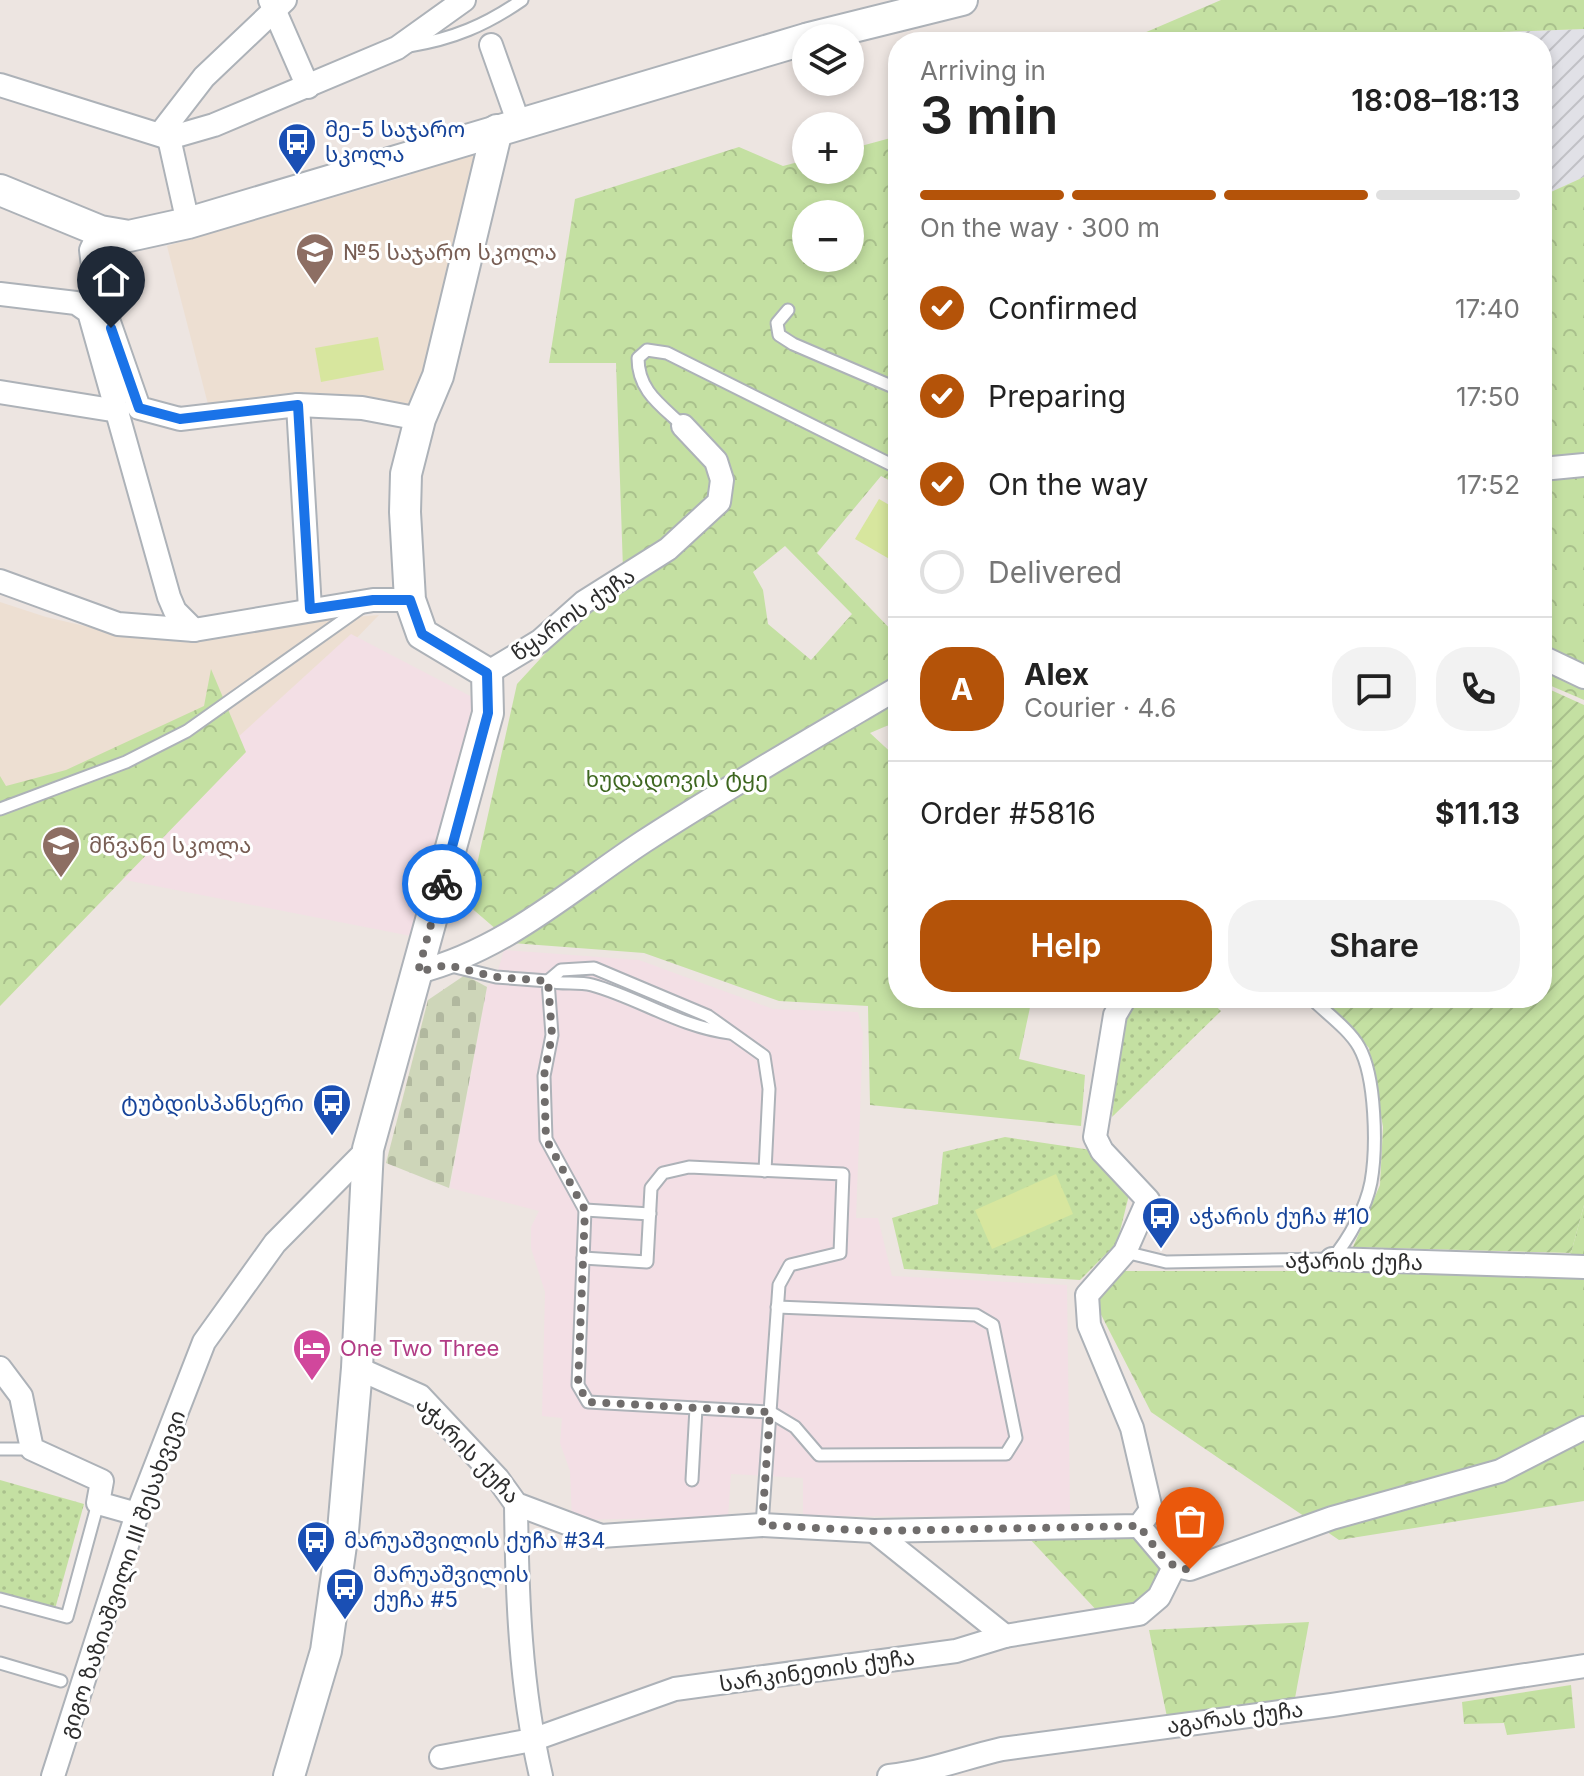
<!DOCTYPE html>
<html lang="en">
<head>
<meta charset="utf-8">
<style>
  :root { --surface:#fff; --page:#f2f2f2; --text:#222; --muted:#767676; --line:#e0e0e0; --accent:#b45309 }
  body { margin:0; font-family:Inter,"Noto Sans Georgian",sans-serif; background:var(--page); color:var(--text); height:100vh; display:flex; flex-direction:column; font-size:30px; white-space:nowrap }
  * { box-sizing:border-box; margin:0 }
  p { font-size:26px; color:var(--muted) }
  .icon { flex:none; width:44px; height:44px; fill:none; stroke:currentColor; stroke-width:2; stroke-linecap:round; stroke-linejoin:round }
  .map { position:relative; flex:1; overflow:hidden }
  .panel { position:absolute; left:888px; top:32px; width:664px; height:976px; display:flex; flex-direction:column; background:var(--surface); border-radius:32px; box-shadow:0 4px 12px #0003 }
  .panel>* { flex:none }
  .tools { position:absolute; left:792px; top:24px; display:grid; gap:16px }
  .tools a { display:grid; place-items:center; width:72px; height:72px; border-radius:50%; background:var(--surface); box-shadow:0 4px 12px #0003; font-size:40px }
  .pin { position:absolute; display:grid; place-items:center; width:68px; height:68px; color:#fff; margin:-82px -34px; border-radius:50% 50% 50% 0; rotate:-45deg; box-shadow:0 0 8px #0007 }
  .pin .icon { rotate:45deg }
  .courier { position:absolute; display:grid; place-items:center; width:80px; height:80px; margin:-40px; border:6px solid #1a73e8; border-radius:50%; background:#fff; color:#222; box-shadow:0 2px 10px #0007 }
  .head em { font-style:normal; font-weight:600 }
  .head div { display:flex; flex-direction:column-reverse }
  .head { display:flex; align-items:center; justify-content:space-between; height:136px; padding:0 32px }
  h1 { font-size:52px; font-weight:600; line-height:60px }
  .bar { display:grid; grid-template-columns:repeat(4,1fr); gap:12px 8px; align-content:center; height:96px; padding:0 32px }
  .bar i { height:10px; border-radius:6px; background:var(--line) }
  .bar .active { background:var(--accent) }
  .bar p { grid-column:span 4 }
  .line { display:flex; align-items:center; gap:20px; padding:0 32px; border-top:2px solid var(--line) }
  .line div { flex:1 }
  .round { display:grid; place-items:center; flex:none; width:84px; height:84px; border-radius:32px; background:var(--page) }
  ol { padding:0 32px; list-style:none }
  li { display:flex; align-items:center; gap:24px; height:88px }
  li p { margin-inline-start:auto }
  li .icon { padding:8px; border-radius:50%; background:var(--accent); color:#fff; stroke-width:4 }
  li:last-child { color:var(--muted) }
  li i { width:44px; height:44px; border:4px solid var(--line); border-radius:50% }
  .action { display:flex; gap:16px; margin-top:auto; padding:16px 32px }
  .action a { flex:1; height:92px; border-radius:32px; background:var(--accent); color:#fff; font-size:32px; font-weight:600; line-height:92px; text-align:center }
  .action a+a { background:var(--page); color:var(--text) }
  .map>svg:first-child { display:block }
  .industrial { fill:url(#industrial-furrows) }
  .education { fill:#eddfd2 }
  .medical { fill:#f3dfe5 }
  .grass { fill:url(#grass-dots) }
  .forest { fill:url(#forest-crowns); fill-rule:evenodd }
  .cemetery { fill:url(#cemetery-stones) }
  .garden { fill:url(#garden-furrows) }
  .pitch { fill:#d7e69e }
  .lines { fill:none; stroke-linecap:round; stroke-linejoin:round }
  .lane-casing { stroke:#adb2b8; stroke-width:15 }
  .street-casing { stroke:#adb2b8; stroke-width:26 }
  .secondary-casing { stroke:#adb2b8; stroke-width:34 }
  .lane { stroke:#fff; stroke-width:11 }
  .street { stroke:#fff; stroke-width:22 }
  .secondary { stroke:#fff; stroke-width:30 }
  .done { stroke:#706d6c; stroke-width:8; stroke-dasharray:0 14.4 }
  .route { stroke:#1a73e8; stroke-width:10 }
  .labels { text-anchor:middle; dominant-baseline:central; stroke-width:6; stroke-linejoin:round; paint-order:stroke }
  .transit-label { font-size:22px; fill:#164399; stroke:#fff; text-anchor:start }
  .education-label { font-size:22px; fill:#785e54; stroke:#fff; text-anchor:start }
  .street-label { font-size:22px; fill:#2d2d2d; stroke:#fff }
  .park-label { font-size:22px; fill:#3e6720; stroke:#fff }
  .hotel-label { font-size:22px; fill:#b23c85; stroke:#fff; text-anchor:start }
</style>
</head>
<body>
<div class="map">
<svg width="1584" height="1776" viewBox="0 0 1584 1776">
  <defs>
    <pattern id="industrial-furrows" width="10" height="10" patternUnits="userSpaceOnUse" patternTransform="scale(2)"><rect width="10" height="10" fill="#e1e1e7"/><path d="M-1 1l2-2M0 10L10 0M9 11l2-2" fill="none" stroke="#c1c1c6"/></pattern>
    <pattern id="grass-dots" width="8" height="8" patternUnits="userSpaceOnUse" patternTransform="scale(2)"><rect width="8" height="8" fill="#c4e0a2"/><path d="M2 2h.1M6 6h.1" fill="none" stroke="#a9c08c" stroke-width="1.8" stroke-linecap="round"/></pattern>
    <pattern id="forest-crowns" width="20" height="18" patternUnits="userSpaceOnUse" patternTransform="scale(2)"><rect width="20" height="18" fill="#c4e0a2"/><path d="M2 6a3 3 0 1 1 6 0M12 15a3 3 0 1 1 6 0" fill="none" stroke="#a9c08c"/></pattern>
    <pattern id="cemetery-stones" width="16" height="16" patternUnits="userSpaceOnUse" patternTransform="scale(2)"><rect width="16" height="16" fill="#ced6b9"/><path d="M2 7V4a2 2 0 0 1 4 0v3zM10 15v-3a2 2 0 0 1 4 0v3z" fill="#b1b89f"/></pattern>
    <pattern id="garden-furrows" width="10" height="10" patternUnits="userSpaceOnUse" patternTransform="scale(2)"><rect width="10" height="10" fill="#c4e0a2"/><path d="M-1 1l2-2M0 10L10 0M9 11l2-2" fill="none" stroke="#a9c08c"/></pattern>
  </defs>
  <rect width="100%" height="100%" fill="#ede5e1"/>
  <polygon class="industrial" points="1584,29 1584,177 1542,196 1542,42 1410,42 1500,32"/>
  <g class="education">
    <polygon points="474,154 445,326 418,412 210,412 167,246 411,175 410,168"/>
    <polygon points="0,602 46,617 132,637 188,642 306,621 379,615 0,1006"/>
  </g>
  <g class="medical">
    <polygon points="351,634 474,698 416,937 110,877 192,779"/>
    <polygon points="504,950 639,960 773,1009 858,1012 863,1033 856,1218 878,1218 892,1276 1067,1285 1070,1517 803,1516 803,1478 731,1474 728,1517 572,1520 570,1471 560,1443 562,1418 542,1416 545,1292 531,1248 531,1227 539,1211 450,1188 487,987 496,977"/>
  </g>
  <g class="grass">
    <polygon points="1139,998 1207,998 1221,1011 1112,1117 1122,1019"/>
    <polygon points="1005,1137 1091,1150 1130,1191 1117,1243 1080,1280 904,1269 892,1218 938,1204 943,1152"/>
    <polygon points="0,1480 84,1504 55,1609 0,1594"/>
  </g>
  <g class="forest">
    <polygon points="1221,0 1584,0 1584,29 1500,32 1410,42 1123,42"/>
    <path d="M 898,136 L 898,485 L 881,476 L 817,553 L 898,637 L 898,721 L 870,733 L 898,759 L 898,998 L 1032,998 L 1019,1059 L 1085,1075 L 1081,1126 L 870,1105 L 868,1006 L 779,1001 L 644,953 L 512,943 L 468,905 L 517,684 L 623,569 L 616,363 L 549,363 L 575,199 L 739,147 L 783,166 L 806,160 L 806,170 L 850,170 L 850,149 ZM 806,214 L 850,214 L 850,258 L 806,258 ZM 785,546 L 852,614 L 811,660 L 768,624 L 763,590 L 753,572 Z"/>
    <polygon points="1584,177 1584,700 1542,682 1542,196"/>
    <polygon points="211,669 246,752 0,1006 0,776 6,786 66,770 204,706"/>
    <polygon points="1584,1205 1584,1501 1339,1540 1151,1412 1092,1297 1124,1271 1554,1271 1571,1253"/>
    <polygon points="1027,1536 1141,1537 1168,1571 1144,1606 1100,1614"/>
    <polygon points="1309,1622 1295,1698 1167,1717 1149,1630"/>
    <polygon points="1571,1685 1575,1728 1507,1735 1504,1723 1464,1724 1462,1702"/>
  </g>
  <polygon class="cemetery" points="465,975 487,987 449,1188 386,1163 428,1000"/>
  <polygon class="garden" points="1542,686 1584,705 1584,1205 1571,1253 1353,1247 1380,1185 1383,1127 1369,1048 1321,998 1542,998"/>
  <g class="pitch">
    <polygon points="378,337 384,370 321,382 315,348"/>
    <polygon points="879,499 898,510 898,564 855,539"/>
    <polygon points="1056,1174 1073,1214 992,1249 975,1210"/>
  </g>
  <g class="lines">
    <g class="lane-casing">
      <g id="lane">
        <path d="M 409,46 C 453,39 486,25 522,0"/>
        <polyline points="788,310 777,323 779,335 793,344 898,389"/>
        <path d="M 683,426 C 661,405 638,391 638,358 L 647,350 L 667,353 L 898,468"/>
        <polyline points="0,809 126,762 187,731 362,607"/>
        <polyline points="447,965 496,977 548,981 552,1035 544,1076 546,1139 585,1210 578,1385 588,1402 770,1412 795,1427 819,1455 1006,1454 1016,1438 993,1325 976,1315 777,1307"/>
        <polyline points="548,981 561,970 594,968 708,1016 764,1056 769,1089 765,1171"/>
        <path d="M 548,981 C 562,985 578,981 592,985 C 639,998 680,1027 730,1033"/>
        <polyline points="585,1210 650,1214"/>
        <path d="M 1125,1252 L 1166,1262 L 1332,1259 C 1349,1239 1366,1208 1371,1182 C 1377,1148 1376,1077 1359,1047 C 1349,1029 1326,1013 1311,998"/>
        <polyline points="583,1258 647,1262 651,1188 663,1173 689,1167 843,1174 840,1253 790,1265 779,1285 762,1525"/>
        <polyline points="0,1449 32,1449"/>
        <polyline points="692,1480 696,1408"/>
        <polyline points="0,1599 67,1617 98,1503"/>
        <polyline points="0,1663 61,1681"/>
      </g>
    </g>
    <g class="street-casing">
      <g id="street">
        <polyline points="270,0 308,87"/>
        <polyline points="491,45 519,124"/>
        <polyline points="0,85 169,138 214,125 397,48 464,0"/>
        <polyline points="160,134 204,77 285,0"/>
        <polyline points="169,138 188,223"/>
        <polyline points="100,231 91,250 95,282 139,408 180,419 298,405 362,408 420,419"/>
        <polyline points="0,294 76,303 89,312 169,597 175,611 194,630"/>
        <polyline points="0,392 118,411"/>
        <polyline points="298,405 310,609"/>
        <polyline points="1542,469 1584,465"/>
        <polyline points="0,581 118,624 194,630 373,600 410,600"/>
        <polyline points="1542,657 1584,677"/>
        <polyline points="487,673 540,641 584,602 668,549 719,502 722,480 716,461 683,426"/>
        <path d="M 418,972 C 505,950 570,890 643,842 C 726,788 813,738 898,688"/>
        <polyline points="1332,1259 1584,1267"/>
        <polyline points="0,1368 21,1396 32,1449 102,1481 98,1503 137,1514"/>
        <polyline points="357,1368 420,1396 498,1479 516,1504 601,1536 762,1525 874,1531 1139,1526 1151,1510 1132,1428 1089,1325 1087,1295 1125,1252 1148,1200 1102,1151 1095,1137 1115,1015 1125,998"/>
        <path d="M 516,1504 C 517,1595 520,1686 541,1776"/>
        <polyline points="1139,1526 1172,1565 1190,1569 1332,1518 1500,1471 1584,1428"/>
        <polyline points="874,1531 1005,1636"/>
        <polyline points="441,1757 532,1740 675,1689 956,1651 1005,1636 1139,1614 1159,1597 1174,1567"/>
        <polyline points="53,1776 137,1514 204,1342 275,1243 368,1149"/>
        <path d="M 889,1776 C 928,1772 963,1758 1002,1749 L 1332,1705 L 1584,1666"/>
      </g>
    </g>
    <g class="secondary-casing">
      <g id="secondary">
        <polyline points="809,38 962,0"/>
        <polyline points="0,190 100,231 129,236 188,223 806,39"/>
        <polyline points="289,1776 326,1651 343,1531 357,1368 368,1149 488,713 487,673 422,634 410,600 405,512 406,474 420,419 438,376 497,130"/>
      </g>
    </g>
    <use href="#lane" class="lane"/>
    <use href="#street" class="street"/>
    <use href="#secondary" class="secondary"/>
  </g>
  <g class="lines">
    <path class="done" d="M 442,884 L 418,972 L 447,965 L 496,977 L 548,981 L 552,1035 L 544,1076 L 546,1139 L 585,1210 L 578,1385 L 588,1402 L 770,1412 L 762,1525 L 874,1531 L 1139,1526 C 1153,1543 1167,1571 1190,1569"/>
    <polyline class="route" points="111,328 139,408 180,419 298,405 310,609 373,600 410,600 422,634 487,673 488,713 442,884"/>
  </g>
  <defs>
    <g id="bus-pin" transform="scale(2)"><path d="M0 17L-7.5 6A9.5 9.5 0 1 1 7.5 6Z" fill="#1a4fb4" stroke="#fff"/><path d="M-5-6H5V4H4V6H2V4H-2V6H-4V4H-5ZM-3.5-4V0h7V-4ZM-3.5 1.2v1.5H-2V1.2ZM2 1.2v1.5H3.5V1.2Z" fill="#fff"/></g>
    <g id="school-pin" transform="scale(2)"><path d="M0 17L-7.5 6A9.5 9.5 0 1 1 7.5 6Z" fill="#8d6e63" stroke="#fff"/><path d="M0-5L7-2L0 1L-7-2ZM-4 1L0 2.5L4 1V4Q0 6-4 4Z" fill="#fff"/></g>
    <g id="hotel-pin" transform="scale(2)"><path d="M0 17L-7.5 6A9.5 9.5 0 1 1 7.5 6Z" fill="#d1479c" stroke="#fff"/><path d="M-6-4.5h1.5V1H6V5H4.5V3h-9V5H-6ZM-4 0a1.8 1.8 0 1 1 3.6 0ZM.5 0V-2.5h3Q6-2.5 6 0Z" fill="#fff"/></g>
  </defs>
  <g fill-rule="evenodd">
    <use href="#bus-pin" x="297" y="142"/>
    <use href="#school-pin" x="315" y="252"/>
    <use href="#school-pin" x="61" y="845"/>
    <use href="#bus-pin" x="332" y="1103"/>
    <use href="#bus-pin" x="1161" y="1216"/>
    <use href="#hotel-pin" x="312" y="1348"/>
    <use href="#bus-pin" x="316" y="1540"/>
    <use href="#bus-pin" x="345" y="1587"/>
  </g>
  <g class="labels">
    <g class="transit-label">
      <text x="325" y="129">მე-5 საჯარო<tspan x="325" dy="25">სკოლა</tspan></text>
      <text x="304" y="1103" text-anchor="end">ტუბდისპანსერი</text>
      <text x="1189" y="1216">აჭარის ქუჩა #10</text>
      <text x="344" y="1540">მარუაშვილის ქუჩა #34</text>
      <text x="373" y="1574">მარუაშვილის<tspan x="373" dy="25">ქუჩა #5</tspan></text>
    </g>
    <g class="education-label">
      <text x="343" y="252">№5 საჯარო სკოლა</text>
      <text x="89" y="845">მწვანე სკოლა</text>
    </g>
    <g class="street-label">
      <text transform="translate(573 614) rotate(-35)">წყაროს ქუჩა</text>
      <text transform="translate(1354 1261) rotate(1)">აჭარის ქუჩა</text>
      <text transform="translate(468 1450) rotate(46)">აჭარის ქუჩა</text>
      <text transform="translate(122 1574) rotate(-71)">გიგო ზაზიაშვილი III შესახვევი</text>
      <text transform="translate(817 1670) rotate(-8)">სარკინეთის ქუჩა</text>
      <text transform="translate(1235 1717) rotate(-7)">აგარას ქუჩა</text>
    </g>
    <g class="park-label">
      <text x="677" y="779">ხუდადოვის ტყე</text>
    </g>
    <g class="hotel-label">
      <text x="340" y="1348">One Two Three</text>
    </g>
  </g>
</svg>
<div class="tools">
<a><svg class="icon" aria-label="layers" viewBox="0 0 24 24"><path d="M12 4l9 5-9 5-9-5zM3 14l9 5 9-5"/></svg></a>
<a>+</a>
<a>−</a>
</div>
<div class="pin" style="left:1190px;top:1569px;background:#ea580c"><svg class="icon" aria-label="bag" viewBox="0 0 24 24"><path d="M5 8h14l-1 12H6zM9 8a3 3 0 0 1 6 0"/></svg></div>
<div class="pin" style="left:111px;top:328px;background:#1f2937"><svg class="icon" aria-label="home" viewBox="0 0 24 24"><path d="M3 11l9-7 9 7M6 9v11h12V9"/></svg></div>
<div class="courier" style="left:442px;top:884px"><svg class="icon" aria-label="bike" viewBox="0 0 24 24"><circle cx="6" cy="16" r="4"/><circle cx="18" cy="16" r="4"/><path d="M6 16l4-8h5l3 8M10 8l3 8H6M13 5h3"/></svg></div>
<section class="panel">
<div class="head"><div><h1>3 min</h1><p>Arriving in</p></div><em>18:08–18:13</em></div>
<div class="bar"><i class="active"></i><i class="active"></i><i class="active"></i><i></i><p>On the way · 300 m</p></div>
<ol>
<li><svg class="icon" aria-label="check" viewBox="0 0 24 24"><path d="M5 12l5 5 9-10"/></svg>Confirmed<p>17:40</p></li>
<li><svg class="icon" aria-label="check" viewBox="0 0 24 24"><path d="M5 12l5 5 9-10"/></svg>Preparing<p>17:50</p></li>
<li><svg class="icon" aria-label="check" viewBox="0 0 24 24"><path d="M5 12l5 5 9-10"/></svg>On the way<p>17:52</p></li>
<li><i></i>Delivered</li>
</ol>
<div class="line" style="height:144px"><b class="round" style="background:var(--accent);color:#fff">A</b><div><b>Alex</b><p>Courier · 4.6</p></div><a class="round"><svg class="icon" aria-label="chat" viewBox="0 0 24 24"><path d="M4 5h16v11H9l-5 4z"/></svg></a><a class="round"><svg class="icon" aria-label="phone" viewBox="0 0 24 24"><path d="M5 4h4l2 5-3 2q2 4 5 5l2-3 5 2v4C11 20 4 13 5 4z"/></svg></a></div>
<div class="line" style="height:104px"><div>Order #5816</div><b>$11.13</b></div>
<div class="action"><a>Help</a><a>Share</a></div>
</section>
</div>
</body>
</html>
